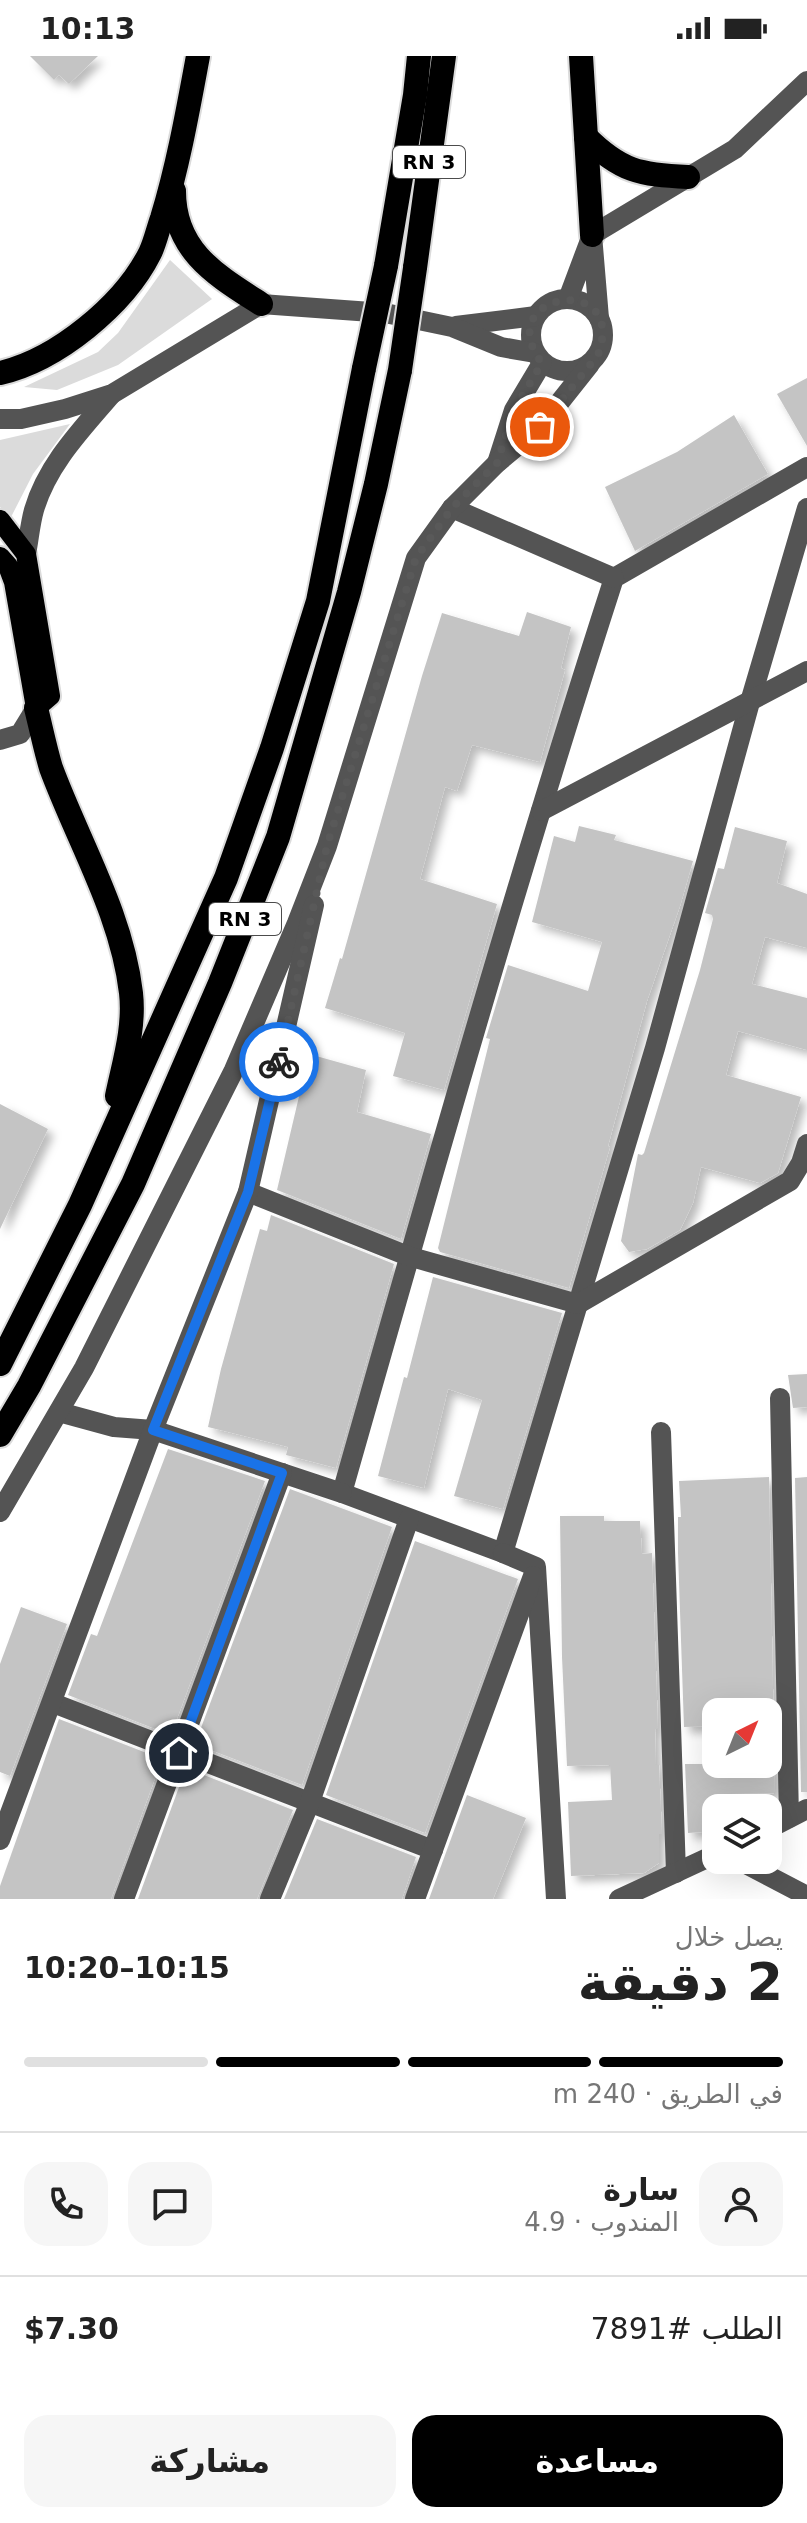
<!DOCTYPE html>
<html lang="ar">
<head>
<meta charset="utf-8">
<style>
  :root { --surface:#fff; --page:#f6f6f6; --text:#222; --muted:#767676; --line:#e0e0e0; --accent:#000 }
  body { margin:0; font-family:"DejaVu Sans","Noto Sans Arabic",sans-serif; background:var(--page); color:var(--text); direction:rtl; height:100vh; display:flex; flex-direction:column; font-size:30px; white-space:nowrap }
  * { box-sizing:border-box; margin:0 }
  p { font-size:26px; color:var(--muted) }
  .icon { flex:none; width:44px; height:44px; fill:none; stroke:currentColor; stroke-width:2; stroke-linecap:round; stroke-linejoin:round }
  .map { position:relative; height:1843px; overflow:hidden; direction:ltr }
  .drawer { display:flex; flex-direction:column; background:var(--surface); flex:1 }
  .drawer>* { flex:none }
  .needle { width:52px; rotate:43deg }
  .buttons { position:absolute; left:702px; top:1642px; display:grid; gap:16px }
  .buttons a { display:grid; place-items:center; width:80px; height:80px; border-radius:16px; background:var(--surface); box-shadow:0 8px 32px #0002; font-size:40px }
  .pin { position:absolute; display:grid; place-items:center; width:68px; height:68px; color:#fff; margin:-34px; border:4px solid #fff; border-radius:50%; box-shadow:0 2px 8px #0007 }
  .courier { position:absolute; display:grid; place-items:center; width:80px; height:80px; margin:-40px; border:6px solid #1a73e8; border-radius:50%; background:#fff; color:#222; box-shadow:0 2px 10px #0007 }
  .headline em { font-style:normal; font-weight:600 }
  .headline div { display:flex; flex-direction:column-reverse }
  .headline { display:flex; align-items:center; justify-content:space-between; height:136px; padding:0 24px }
  h1 { font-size:52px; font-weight:600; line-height:60px }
  .bar { display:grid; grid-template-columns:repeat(4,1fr); gap:12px 8px; align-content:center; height:96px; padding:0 24px }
  .bar i { height:10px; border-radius:6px; background:var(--line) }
  .bar .current { background:var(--accent) }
  .bar p { grid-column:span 4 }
  .line { display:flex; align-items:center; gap:20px; padding:0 24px; border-top:2px solid var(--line) }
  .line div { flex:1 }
  .round { display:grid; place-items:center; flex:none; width:84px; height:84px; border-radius:24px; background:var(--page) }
  .primary-button { display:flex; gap:16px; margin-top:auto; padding:16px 24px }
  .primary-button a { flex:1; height:92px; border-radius:24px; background:var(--accent); color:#fff; font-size:32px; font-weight:600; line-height:92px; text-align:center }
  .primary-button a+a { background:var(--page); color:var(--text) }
  .status { display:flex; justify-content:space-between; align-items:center; height:56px; padding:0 40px; background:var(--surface); direction:ltr }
  .status svg { height:22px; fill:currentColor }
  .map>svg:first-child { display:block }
  .green { fill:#dbdbdb }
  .building { fill:#c4c4c4; filter:url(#shadow) }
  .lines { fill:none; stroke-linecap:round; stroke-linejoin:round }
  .major-casing { stroke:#dbdbdb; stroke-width:24 }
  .highway-casing { stroke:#dbdbdb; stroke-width:28 }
  .minor { stroke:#545454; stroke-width:20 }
  .major { stroke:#000; stroke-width:20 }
  .highway { stroke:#000; stroke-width:24 }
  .highway-bridge-casing { stroke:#dbdbdb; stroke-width:28; stroke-linecap:butt }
  .highway-bridge { stroke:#000; stroke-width:24 }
  .done { stroke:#595959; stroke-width:8; stroke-dasharray:0 14.4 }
  .route { stroke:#1a73e8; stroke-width:10 }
  .labels { text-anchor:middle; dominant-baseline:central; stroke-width:6; stroke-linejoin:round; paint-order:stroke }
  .shield { fill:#fff; stroke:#4c4c4c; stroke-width:2 }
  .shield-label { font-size:20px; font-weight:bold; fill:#000 }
</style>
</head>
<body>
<div class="status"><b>10:13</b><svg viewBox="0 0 49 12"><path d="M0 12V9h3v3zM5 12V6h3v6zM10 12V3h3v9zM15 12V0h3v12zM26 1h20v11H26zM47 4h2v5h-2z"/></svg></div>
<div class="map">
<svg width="807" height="1843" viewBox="0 0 807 1843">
  <defs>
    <filter id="shadow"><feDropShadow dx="6" dy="6" stdDeviation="4" flood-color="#0004"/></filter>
  </defs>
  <rect width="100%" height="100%" fill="#fff"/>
  <g class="green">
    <polygon points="170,204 212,243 118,309 57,334 24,331 98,296 118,277"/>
    <polygon points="70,368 33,418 10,463 0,451 0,384"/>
  </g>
  <g class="building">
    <polygon points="30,0 98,0 69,28 59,19 54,24"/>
    <polygon points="807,322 807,390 777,338"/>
    <polygon points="734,359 768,418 635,495 605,431 677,396"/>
    <polygon points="527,556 571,571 561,612 565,614 540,706 472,689 457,735 445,731 420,823 497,848 444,1034 393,1020 405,977 325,952 340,902 342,903 422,620 442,557 519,580"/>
    <polygon points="579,770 616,779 614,784 693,805 680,850 647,945 608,1090 610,1091 569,1232 440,1196 438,1192 490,983 486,982 508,909 588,935 602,886 532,866 554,780 575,786"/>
    <polygon points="735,771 787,785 777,827 807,838 807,892 765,881 752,928 807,942 807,994 738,975 726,1019 801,1041 778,1117 760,1127 701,1111 693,1147 680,1174 647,1193 629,1196 621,1185 638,1098 642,1099 644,1097 700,914 713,863 712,859 705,857 718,812 724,813"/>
    <polygon points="309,998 366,1014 357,1056 431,1078 401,1183 277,1134"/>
    <polygon points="0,1048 48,1073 0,1173"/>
    <polygon points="271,1159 394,1208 336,1412 286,1399 288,1391 208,1371 221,1313 260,1173 267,1175"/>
    <polygon points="433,1221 562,1257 503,1453 454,1440 482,1344 448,1333 424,1432 378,1420 404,1321 407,1322"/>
    <polygon points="807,1318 807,1351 793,1352 788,1319"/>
    <polygon points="168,1393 265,1425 171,1679 68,1639 91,1578 97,1580"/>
    <polygon points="769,1421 775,1737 731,1738 732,1752 716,1752 716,1775 688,1777 685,1708 768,1708 768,1656 716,1656 716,1670 684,1671 678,1497 678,1461 681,1461 679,1425"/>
    <polygon points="807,1421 807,1736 801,1736 795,1422"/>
    <polygon points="290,1433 392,1471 302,1729 195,1688"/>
    <polygon points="560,1460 604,1460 604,1465 640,1465 642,1498 652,1497 658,1673 655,1673 656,1709 659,1709 662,1778 659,1778 659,1807 644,1817 571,1820 568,1746 612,1744 610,1709 567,1710 562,1601"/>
    <polygon points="415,1485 518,1523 425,1777 326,1739"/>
    <polygon points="21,1551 67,1568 10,1720 0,1716 0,1608"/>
    <polygon points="59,1663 162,1703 111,1843 0,1843 0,1830"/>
    <polygon points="186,1712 293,1754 257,1843 138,1843"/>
    <polygon points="467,1739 526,1762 493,1843 429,1843"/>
    <polygon points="317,1763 416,1801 402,1843 284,1843"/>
  </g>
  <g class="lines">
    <g class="major-casing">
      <polyline id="major" points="0,464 26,498 50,640 36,652 14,526 8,510 0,501"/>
    </g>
    <g class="highway-casing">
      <g id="highway">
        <polyline points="581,0 592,179"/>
        <path d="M 586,81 C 620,115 640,119 688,121"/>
        <path d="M 174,135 C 174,195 216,219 261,248"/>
        <polyline points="386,210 415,39 419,0"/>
        <polyline points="415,212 444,0"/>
        <path d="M 0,317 C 57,304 124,249 150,197 C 155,187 158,173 162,162 C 178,110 188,54 198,0"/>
        <path d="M 36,652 C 41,672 45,692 51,712 C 78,785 122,858 131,937 C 135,972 124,1006 117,1040"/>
        <polyline points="0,1308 80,1149 226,822 272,692 318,545 364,312"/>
        <polyline points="0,1379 29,1330 133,1128 220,927 278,781 349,536 376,428 400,314"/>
      </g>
    </g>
    <g class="minor">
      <polyline points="592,179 735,93 807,25"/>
      <circle cx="567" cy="279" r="36"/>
      <polyline points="568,243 592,179 599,262"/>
      <polyline points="456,270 536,260"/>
      <polyline points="0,363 21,363 65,353 112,338 261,248 385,257 452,271 501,291 535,297"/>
      <polyline points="497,407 514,354 542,307"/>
      <path d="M 807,411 L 614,522 C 516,825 429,1131 342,1437 L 503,1497 L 655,992 L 750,646 L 807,452"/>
      <polyline points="452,452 614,522"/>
      <path d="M 26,498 C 29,483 30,468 34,454 C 47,409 81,374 111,339"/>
      <polyline points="0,684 20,678 36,652"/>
      <polyline points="541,755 807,615"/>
      <polyline points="248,1136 408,1200 578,1248 790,1125 801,1107 807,1088"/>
      <polyline points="780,1342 789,1762"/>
      <polyline points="59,1356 114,1371 153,1374 342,1437"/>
      <polyline points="661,1376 676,1817"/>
      <polyline points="0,1456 84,1312 234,1014 297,867 327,790 416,502 452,452 497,407 540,371 590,308"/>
      <polyline points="503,1497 536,1511 556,1843"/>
      <polyline points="53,1647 433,1794"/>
      <polyline points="768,1773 807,1753"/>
      <polyline points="0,1784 153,1374 248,1136 314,849"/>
      <polyline points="738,1804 807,1840"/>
      <polyline points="124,1843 282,1417"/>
      <polyline points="270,1843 310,1746 409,1463"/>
      <polyline points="415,1843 533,1520"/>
      <polyline points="619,1843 716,1798"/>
    </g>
    <use href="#major" class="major"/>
    <use href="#highway" class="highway"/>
    <g class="highway-bridge-casing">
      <g id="highway-bridge">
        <polyline points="364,312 386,210"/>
        <polyline points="400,314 415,212"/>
      </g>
    </g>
    <use href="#highway-bridge" class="highway-bridge"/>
  </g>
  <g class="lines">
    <path class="done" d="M 279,1006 L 327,790 L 416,502 L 452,452 L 497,407 L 514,354 L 542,307 C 488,237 629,214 598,299 L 540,371"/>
    <polyline class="route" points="179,1697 282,1417 153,1374 248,1136 279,1006"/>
  </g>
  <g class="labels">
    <g class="shield">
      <rect x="393" y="90" width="72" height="32" rx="6"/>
      <rect x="209" y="847" width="72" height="32" rx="6"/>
    </g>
    <g class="shield-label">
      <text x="429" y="106">RN 3</text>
      <text x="245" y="863">RN 3</text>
    </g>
  </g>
</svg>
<div class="buttons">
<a><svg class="needle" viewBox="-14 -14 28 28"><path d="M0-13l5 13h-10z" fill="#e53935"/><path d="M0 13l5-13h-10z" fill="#767676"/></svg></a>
<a><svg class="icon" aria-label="layers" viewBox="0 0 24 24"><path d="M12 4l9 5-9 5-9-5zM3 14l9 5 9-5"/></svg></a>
</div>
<div class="pin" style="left:540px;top:371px;background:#ea580c"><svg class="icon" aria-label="bag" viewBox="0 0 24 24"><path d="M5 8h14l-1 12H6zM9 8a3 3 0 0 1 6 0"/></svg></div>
<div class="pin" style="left:179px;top:1697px;background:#1f2937"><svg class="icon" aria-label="home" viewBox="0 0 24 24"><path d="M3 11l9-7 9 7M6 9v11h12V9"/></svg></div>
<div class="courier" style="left:279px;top:1006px"><svg class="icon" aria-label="bike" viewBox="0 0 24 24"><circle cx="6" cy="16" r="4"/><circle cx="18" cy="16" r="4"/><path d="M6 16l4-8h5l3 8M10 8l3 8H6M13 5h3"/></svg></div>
</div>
<section class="drawer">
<div class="headline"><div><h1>2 دقيقة</h1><p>يصل خلال</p></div><em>10:15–10:20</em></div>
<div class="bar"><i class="current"></i><i class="current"></i><i class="current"></i><i></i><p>في الطريق · 240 m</p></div>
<div class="line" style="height:144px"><a class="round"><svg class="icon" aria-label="person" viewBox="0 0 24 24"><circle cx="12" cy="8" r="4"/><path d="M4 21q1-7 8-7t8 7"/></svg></a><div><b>سارة</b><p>المندوب · 4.9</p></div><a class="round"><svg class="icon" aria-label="chat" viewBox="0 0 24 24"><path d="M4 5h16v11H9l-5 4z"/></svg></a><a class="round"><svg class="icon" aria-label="phone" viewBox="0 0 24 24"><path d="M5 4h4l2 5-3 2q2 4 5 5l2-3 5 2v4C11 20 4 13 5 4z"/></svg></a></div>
<div class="line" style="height:104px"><div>الطلب #7891</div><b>$7.30</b></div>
<div class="primary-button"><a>مساعدة</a><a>مشاركة</a></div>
</section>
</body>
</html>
